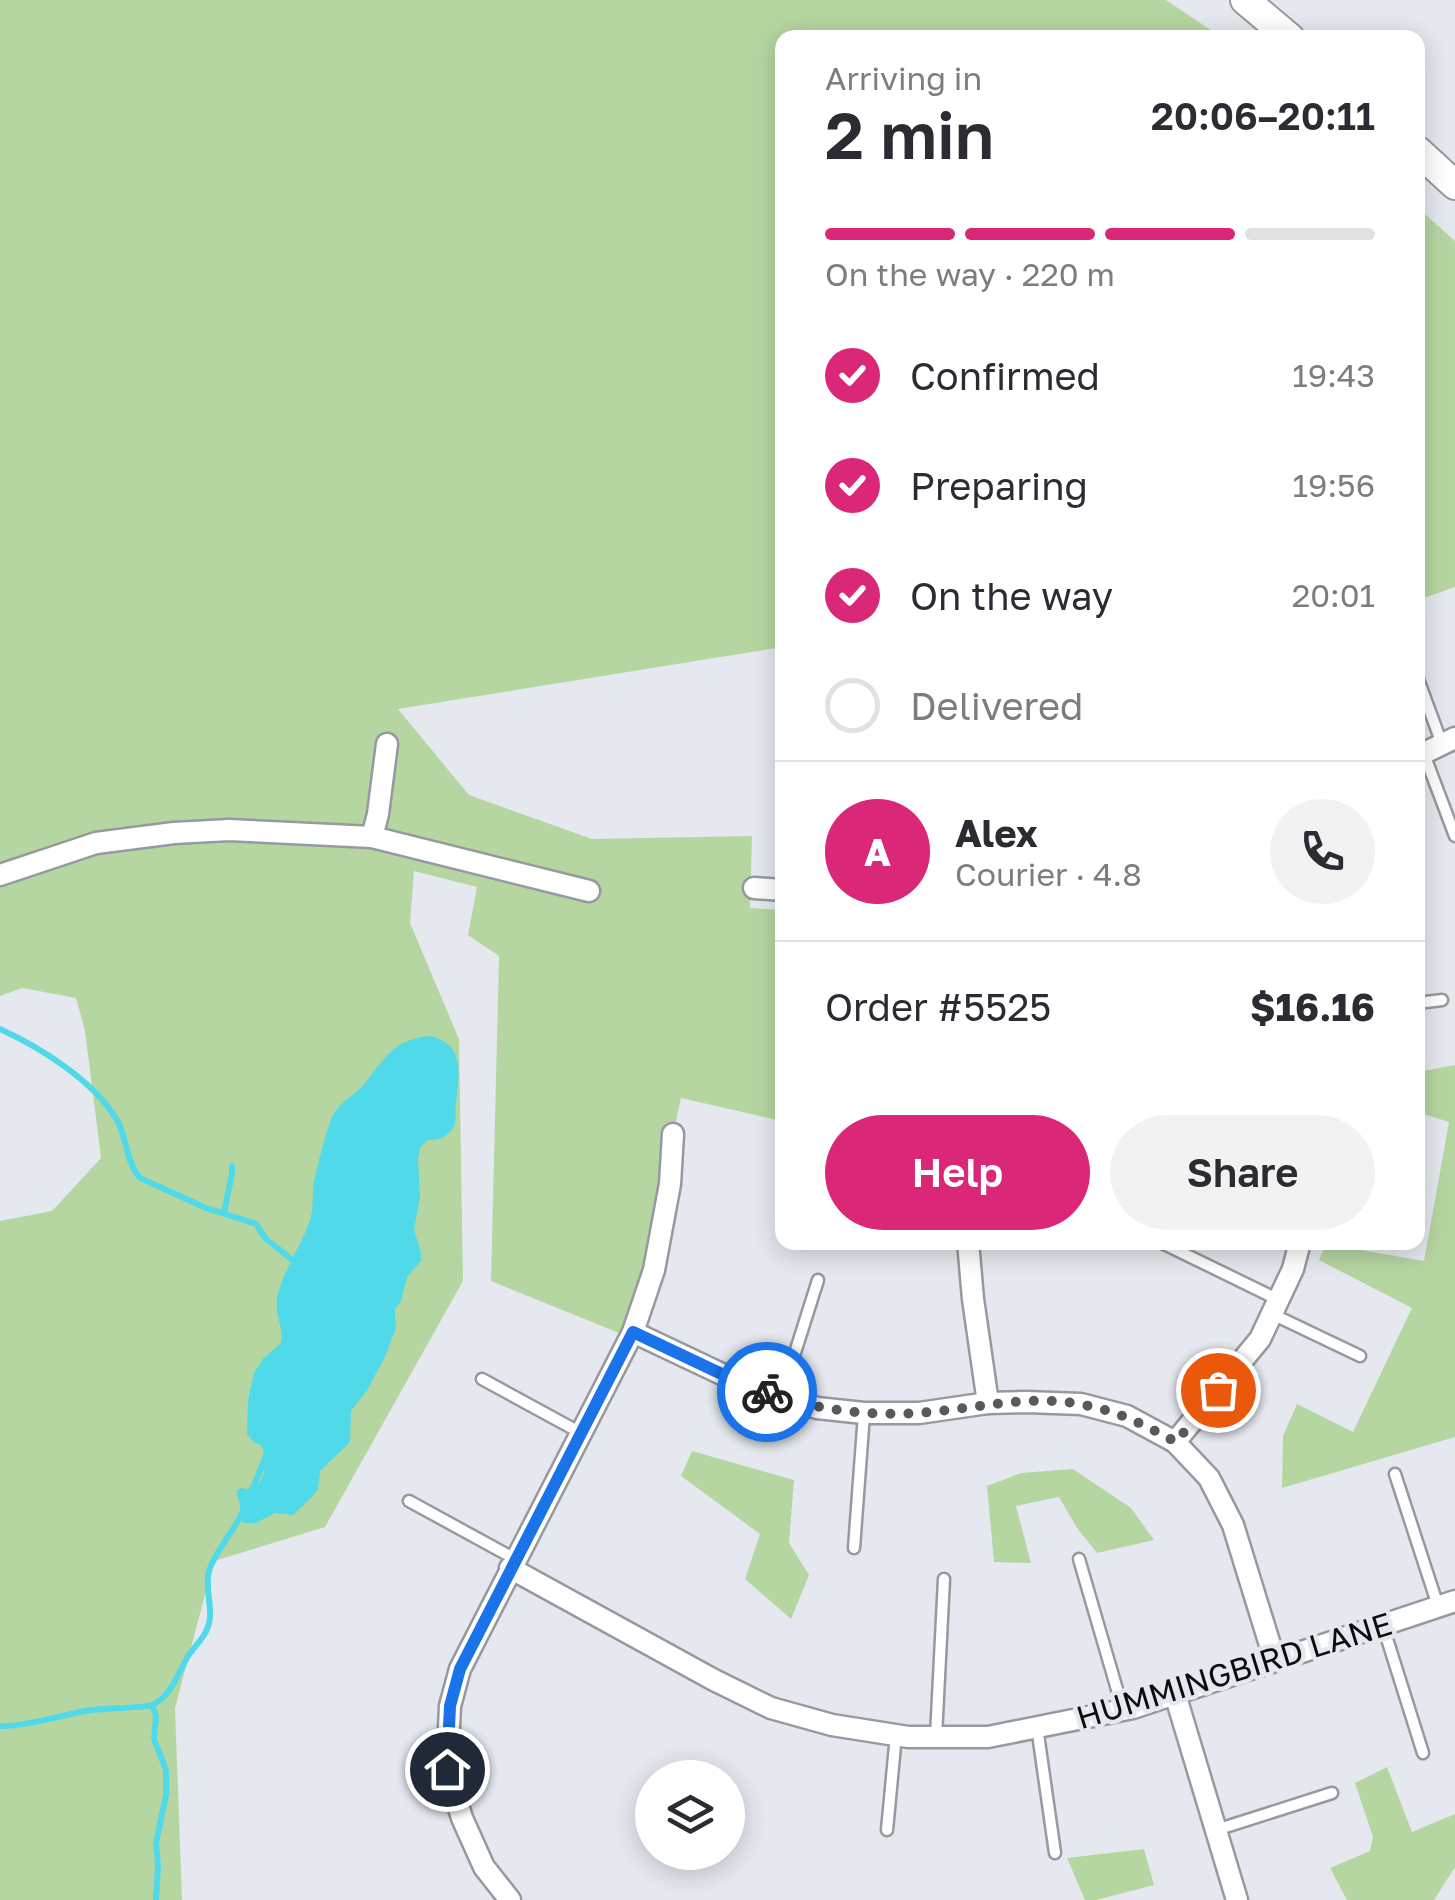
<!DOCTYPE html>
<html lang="en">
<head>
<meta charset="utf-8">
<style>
  :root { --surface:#fff; --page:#f2f2f3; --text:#2b2b33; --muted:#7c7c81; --line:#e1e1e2; --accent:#db2777 }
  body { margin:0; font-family:"Golos Text",sans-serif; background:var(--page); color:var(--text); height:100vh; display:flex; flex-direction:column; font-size:38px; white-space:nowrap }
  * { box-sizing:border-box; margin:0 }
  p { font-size:32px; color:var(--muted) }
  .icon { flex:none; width:55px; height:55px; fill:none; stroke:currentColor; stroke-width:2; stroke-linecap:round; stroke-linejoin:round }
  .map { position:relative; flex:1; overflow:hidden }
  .side { position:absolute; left:775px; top:30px; width:650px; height:1220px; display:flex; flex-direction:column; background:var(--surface); border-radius:20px; box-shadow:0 5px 25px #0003 }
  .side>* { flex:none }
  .buttons { position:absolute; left:635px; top:1760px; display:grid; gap:20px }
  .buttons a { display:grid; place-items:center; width:110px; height:110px; border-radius:50%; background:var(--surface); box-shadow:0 5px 25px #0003; font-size:50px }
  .pin { position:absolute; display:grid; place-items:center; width:85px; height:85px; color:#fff; margin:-42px; border:5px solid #fff; border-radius:50%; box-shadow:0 2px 10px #0007 }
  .courier { position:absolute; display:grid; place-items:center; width:100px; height:100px; margin:-50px; border:8px solid #1a73e8; border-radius:50%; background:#fff; color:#222; box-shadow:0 2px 12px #0007 }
  .overview em { font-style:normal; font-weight:600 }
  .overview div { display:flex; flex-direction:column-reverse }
  .overview { display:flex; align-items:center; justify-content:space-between; height:170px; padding:0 50px }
  h1 { font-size:65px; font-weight:600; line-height:75px }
  .bar { display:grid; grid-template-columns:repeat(4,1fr); gap:15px 10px; align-content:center; height:120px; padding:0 50px }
  .bar i { height:12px; border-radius:8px; background:var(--line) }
  .bar .current { background:var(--accent) }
  .bar p { grid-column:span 4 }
  .line { display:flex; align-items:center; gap:25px; padding:0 50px; border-top:2px solid var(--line) }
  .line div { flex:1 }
  .round { display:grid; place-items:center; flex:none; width:105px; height:105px; border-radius:52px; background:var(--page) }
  ol { padding:0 50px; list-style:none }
  li { display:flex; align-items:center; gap:30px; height:110px }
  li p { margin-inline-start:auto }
  li .icon { padding:10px; border-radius:50%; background:var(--accent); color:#fff; stroke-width:4 }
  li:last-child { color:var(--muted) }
  li i { width:55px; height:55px; border:5px solid var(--line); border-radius:50% }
  .cta { display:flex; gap:20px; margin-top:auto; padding:20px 50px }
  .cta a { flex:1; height:115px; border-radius:60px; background:var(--accent); color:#fff; font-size:40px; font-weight:600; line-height:115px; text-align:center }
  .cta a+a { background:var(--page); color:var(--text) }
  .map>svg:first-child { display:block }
  .green { fill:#b6d6a1 }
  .water { fill:#50d9e8 }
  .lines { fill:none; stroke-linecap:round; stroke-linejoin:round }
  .stream { stroke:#50d9e8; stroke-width:6 }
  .lane-casing { stroke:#96999f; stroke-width:15 }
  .street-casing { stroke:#96999f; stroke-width:25 }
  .secondary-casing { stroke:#96999f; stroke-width:32 }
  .lane { stroke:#fff; stroke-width:10 }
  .street { stroke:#fff; stroke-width:20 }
  .secondary { stroke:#fff; stroke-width:28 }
  .done { stroke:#57595d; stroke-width:10; stroke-dasharray:0 18 }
  .route { stroke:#1a73e8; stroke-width:12 }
  .labels { text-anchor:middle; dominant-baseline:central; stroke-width:9; stroke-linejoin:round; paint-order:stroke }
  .street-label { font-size:32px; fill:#0b0c0e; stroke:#e5e9ef }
</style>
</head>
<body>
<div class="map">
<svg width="1455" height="1900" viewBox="0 0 1455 1900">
  <rect width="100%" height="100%" fill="#e5e9ef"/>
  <g class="green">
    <polygon points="0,0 1166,0 1221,37 782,38 782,647 398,709 469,795 592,839 752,836 750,908 782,910 782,1121 681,1098 629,1337 491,1281 499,956 468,935 477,887 414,871 410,923 459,1039 463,1281 325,1527 214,1561 175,1708 182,1900 0,1900 0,1221 52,1211 101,1158 85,1031 76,998 22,988 0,996"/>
    <polygon points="1418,208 1455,241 1455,587 1418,600"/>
    <polygon points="1455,1065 1455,1437 1282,1488 1283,1436 1297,1404 1353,1432 1412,1308 1319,1260 1326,1244 1424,1261 1449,1122 1418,1112 1418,1072"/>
    <polygon points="692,1451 794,1480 789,1543 809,1575 791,1619 745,1579 760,1534 681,1476"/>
    <polygon points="1073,1469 1131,1508 1154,1540 1097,1553 1077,1528 1059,1497 1016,1506 1031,1563 994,1562 987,1486 1021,1473"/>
    <polygon points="1387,1767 1412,1832 1455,1814 1455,1867 1434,1900 1347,1900 1330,1868 1370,1851 1373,1837 1355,1783"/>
    <polygon points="1144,1849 1154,1885 1096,1900 1085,1900 1067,1858"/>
  </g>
  <path class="water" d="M 430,1036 C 466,1044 459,1075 456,1102 C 454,1113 459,1123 450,1132 C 444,1139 436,1140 428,1140 L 420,1148 L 418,1160 L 420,1197 L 414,1230 L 421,1253 L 421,1261 L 407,1277 L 401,1301 L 395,1309 L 396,1328 L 385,1357 L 366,1392 L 351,1411 L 350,1442 L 320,1471 L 318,1489 L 312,1497 L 293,1515 L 275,1513 L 256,1523 L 244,1523 L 240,1519 L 240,1505 L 236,1491 L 241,1488 C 265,1495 269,1462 261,1445 L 254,1442 L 247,1434 L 248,1401 L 254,1373 L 263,1359 L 281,1343 C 284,1326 274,1314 277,1298 C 283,1270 301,1247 310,1220 C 314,1208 312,1194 314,1182 C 316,1170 328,1125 333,1115 C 341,1101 355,1095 365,1083 C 386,1057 394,1039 430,1036 Z"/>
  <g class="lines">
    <g class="stream">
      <path d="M 0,1029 C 41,1048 93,1080 117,1120 C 127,1138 126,1162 140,1178 L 206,1208 L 256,1224 L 266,1239 L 295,1262"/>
      <polyline points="224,1213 232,1173 232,1166"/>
      <polyline points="250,1495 268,1451"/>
      <polyline points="152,1705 156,1716 154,1739 166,1770 166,1795 156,1843 158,1865 156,1900"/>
      <path d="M 0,1726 C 30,1726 61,1715 91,1710 C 104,1708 144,1708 152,1705 C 172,1696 178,1673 188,1656 C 197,1643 209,1634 210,1617 C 211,1601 205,1587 209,1571 C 216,1549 234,1532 243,1511"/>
    </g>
    <g class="lane-casing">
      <g id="lane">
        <polyline points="1418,679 1442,744"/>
        <polyline points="1424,754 1455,836"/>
        <polyline points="1418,1003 1442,1000"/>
        <polyline points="1160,1242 1279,1300"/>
        <polyline points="1272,1314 1360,1356"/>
        <polyline points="482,1379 581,1433"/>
        <polyline points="781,1397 818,1280"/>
        <polyline points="1395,1474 1438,1606"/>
        <polyline points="409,1501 515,1559"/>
        <polyline points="854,1548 864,1414"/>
        <polyline points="1079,1559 1123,1710"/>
        <polyline points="1383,1626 1423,1753"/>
        <polyline points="1037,1727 1055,1853"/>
        <polyline points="936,1736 944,1579"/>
        <polyline points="887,1830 896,1735"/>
        <polyline points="1216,1830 1332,1793"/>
      </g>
    </g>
    <g class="street-casing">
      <g id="street">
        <polyline points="1418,756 1455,738"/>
        <polyline points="372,837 378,814 387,744"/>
        <polyline points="0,875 96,843 174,833 229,830 372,837 589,891"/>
        <polyline points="754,888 782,890"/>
        <polyline points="968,1242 973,1299 988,1403"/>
        <polyline points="633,1332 728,1377 817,1408 864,1413 919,1413 988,1403 1026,1402 1081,1404 1127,1416 1175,1442 1209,1478 1233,1525 1275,1661"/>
        <polyline points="1175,1442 1260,1339 1293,1269 1300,1242"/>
        <polyline points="510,1568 714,1680 771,1708 832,1725 908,1737 988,1737 1133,1708 1455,1601"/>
        <polyline points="1175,1694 1237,1900"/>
        <polyline points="510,1900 484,1867 462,1818 447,1769 450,1706 460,1669 633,1332 654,1270 670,1184 673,1134"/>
      </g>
    </g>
    <g class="secondary-casing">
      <g id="secondary">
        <polyline points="1245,0 1290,38"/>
        <polyline points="1418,151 1455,185"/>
      </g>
    </g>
    <use href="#lane" class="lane"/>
    <use href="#street" class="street"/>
    <use href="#secondary" class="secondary"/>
  </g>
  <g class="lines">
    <path class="done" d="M 767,1392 C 816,1410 865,1416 917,1413 C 972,1410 1028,1393 1084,1405 C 1118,1411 1146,1426 1176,1442 L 1218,1390"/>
    <polyline class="route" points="447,1769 450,1706 460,1669 633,1332 728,1377 767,1392"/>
  </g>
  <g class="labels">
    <g class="street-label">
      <text transform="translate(1234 1670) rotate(-17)">HUMMINGBIRD LANE</text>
    </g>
  </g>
</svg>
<div class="buttons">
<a><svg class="icon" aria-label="layers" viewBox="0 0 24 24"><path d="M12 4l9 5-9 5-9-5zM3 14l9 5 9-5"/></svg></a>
</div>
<div class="pin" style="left:1218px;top:1390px;background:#ea580c"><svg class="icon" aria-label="bag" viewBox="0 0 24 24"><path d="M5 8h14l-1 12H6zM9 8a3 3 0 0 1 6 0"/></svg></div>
<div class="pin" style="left:447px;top:1769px;background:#1f2937"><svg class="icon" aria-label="home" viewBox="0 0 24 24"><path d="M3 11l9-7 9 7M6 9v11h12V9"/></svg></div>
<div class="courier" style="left:767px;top:1392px"><svg class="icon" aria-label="bike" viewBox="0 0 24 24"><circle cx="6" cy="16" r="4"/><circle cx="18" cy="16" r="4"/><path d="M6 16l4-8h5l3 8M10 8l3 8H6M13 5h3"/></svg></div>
<section class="side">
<div class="overview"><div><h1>2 min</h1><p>Arriving in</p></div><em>20:06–20:11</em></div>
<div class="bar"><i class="current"></i><i class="current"></i><i class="current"></i><i></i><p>On the way · 220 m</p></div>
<ol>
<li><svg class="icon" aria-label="check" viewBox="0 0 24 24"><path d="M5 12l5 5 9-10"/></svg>Confirmed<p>19:43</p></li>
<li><svg class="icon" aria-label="check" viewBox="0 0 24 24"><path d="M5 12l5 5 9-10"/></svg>Preparing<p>19:56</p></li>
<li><svg class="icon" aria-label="check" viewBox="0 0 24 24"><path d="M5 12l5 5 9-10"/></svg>On the way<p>20:01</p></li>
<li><i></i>Delivered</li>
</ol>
<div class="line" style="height:180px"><b class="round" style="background:var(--accent);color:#fff">A</b><div><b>Alex</b><p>Courier · 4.8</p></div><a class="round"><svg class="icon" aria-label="phone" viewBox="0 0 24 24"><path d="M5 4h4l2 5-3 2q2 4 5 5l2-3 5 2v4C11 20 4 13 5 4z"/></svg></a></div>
<div class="line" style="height:130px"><div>Order #5525</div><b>$16.16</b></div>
<div class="cta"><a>Help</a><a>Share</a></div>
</section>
</div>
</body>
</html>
